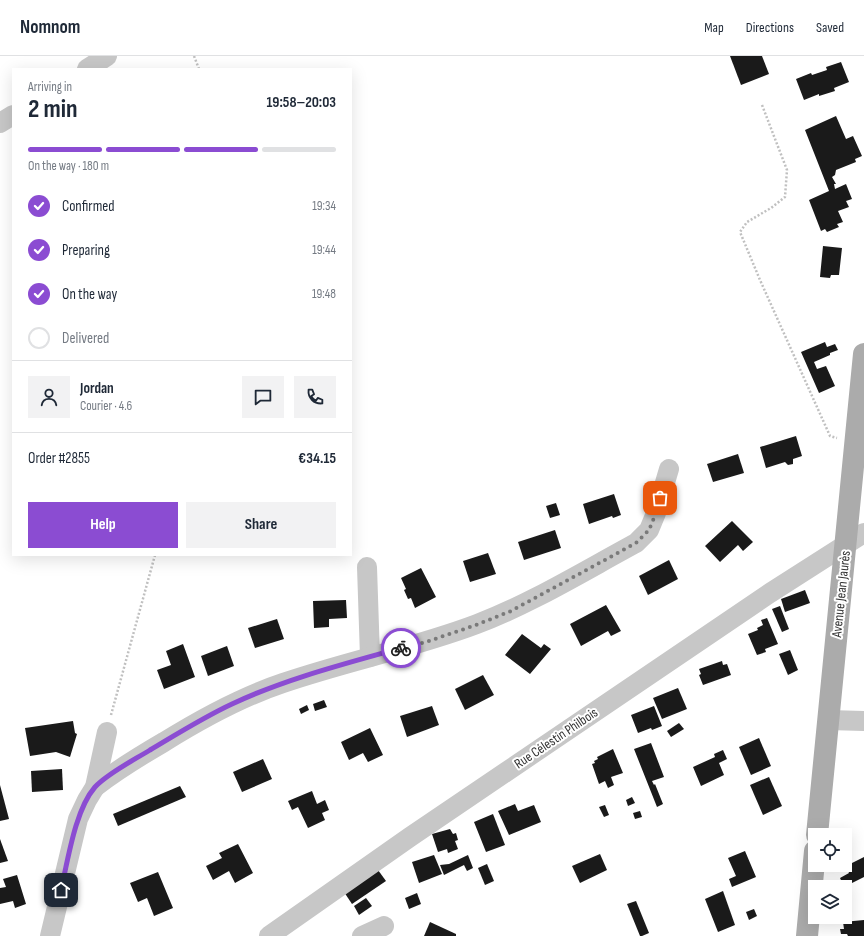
<!DOCTYPE html>
<html lang="en">
<head>
<meta charset="utf-8">
<style>
  :root { --surface:#fff; --page:#f2f2f3; --text:#1f2937; --muted:#747a83; --line:#e0e1e3; --accent:#8b4cd2 }
  body { margin:0; font-family:"Sofia Sans Condensed",sans-serif; background:var(--page); color:var(--text); height:100vh; display:flex; flex-direction:column; font-size:15px; white-space:nowrap }
  * { box-sizing:border-box; margin:0 }
  p { font-size:13px; color:var(--muted) }
  .icon { flex:none; width:22px; height:22px; fill:none; stroke:currentColor; stroke-width:2; stroke-linecap:round; stroke-linejoin:round }
  .map { position:relative; flex:1; overflow:hidden }
  .side { position:absolute; left:12px; top:12px; width:340px; height:488px; display:flex; flex-direction:column; background:var(--surface); border-radius:0px; box-shadow:0 4px 16px #0002 }
  .side>* { flex:none }
  .controls { position:absolute; left:808px; top:772px; display:grid; gap:8px }
  .controls a { display:grid; place-items:center; width:44px; height:44px; border-radius:0px; background:var(--surface); box-shadow:0 4px 16px #0002; font-size:20px }
  .pin { position:absolute; display:grid; place-items:center; width:34px; height:34px; color:#fff; margin:-17px; border-radius:8px; box-shadow:0 2px 6px #0006 }
  .courier { position:absolute; display:grid; place-items:center; width:40px; height:40px; margin:-20px; border:3px solid #8b4cd2; border-radius:50%; background:#fff; color:#222; box-shadow:0 1px 5px #0007 }
  .headline em { font-style:normal; font-weight:700 }
  .headline div { display:flex; flex-direction:column-reverse }
  .headline { display:flex; align-items:center; justify-content:space-between; height:68px; padding:0 16px }
  h1 { font-size:26px; font-weight:700; line-height:30px }
  .bar { display:grid; grid-template-columns:repeat(4,1fr); gap:6px 4px; align-content:center; height:48px; padding:0 16px }
  .bar i { height:5px; border-radius:3px; background:var(--line) }
  .bar .on { background:var(--accent) }
  .bar p { grid-column:span 4 }
  .line { display:flex; align-items:center; gap:10px; padding:0 16px; border-top:1px solid var(--line) }
  .line div { flex:1 }
  .round { display:grid; place-items:center; flex:none; width:42px; height:42px; border-radius:0px; background:var(--page) }
  ol { padding:0 16px; list-style:none }
  li { display:flex; align-items:center; gap:12px; height:44px }
  li p { margin-inline-start:auto }
  li .icon { padding:4px; border-radius:50%; background:var(--accent); color:#fff; stroke-width:4 }
  li:last-child { color:var(--muted) }
  li i { width:22px; height:22px; border:2px solid var(--line); border-radius:50% }
  .action { display:flex; gap:8px; margin-top:auto; padding:8px 16px }
  .action a { flex:1; height:46px; border-radius:0px; background:var(--accent); color:#fff; font-size:16px; font-weight:700; line-height:46px; text-align:center }
  .action a+a { background:var(--page); color:var(--text) }
  header { display:flex; align-items:center; gap:24px; box-sizing:border-box; height:56px; padding:0 20px; background:var(--surface); border-bottom:1px solid var(--line) }
  header strong { font-size:19px }
  nav { display:flex; gap:22px; margin-inline-start:auto; font-size:14px }
  .map>svg:first-child { display:block }
  .building { fill:#1a1a1a }
  .lines { fill:none; stroke-linecap:round; stroke-linejoin:round }
  .path { stroke:#c0c0c0; stroke-width:2.5; stroke-dasharray:2 2; stroke-linecap:butt }
  .minor { stroke:#c7c7c7; stroke-width:20 }
  .major { stroke:#ababab; stroke-width:22 }
  .done { stroke:#7a7a7a; stroke-width:4; stroke-dasharray:0 7.2 }
  .route { stroke:#8b4cd2; stroke-width:5 }
  .labels { text-anchor:middle; dominant-baseline:central; stroke-width:4; stroke-linejoin:round; paint-order:stroke }
  .street-label { font-size:14px; fill:#333; stroke:#fff }
</style>
</head>
<body>
<header>
<strong>Nomnom</strong>
<nav><a>Map</a><a>Directions</a><a>Saved</a></nav>
</header>
<div class="map">
<svg width="864" height="880" viewBox="0 0 864 880">
  <rect width="100%" height="100%" fill="#fff"/>
  <g class="building">
    <polygon points="730,0 762,0 769,18 741,29"/>
    <polygon points="841,6 849,26 834,32 835,35 819,40 819,38 804,44 796,23 811,17 812,19 827,14 826,11"/>
    <polygon points="836,60 846,83 853,80 862,100 855,103 856,106 836,114 835,119 832,121 836,128 834,128 835,133 846,128 852,143 846,145 849,151 838,155 843,166 837,168 839,171 827,176 825,173 821,175 809,144 829,135 805,74"/>
    <polygon points="823,190 842,192 839,219 831,219 830,222 820,221"/>
    <polygon points="825,286 827,291 835,288 838,294 830,297 830,299 814,306 817,313 826,310 835,330 819,337 801,296"/>
    <polygon points="796,380 802,400 793,403 793,408 788,409 785,406 766,412 760,391"/>
    <polygon points="738,398 744,417 713,426 707,408"/>
    <polygon points="614,438 621,459 613,462 612,460 589,468 583,448"/>
    <polygon points="556,447 560,459 550,462 546,450"/>
    <polygon points="732,465 753,486 743,495 738,489 720,506 705,490"/>
    <polygon points="555,474 561,492 524,504 518,486"/>
    <polygon points="488,497 496,518 470,526 463,505"/>
    <polygon points="669,504 678,523 648,539 639,520"/>
    <polygon points="421,512 436,541 415,552 411,542 408,543 404,534 406,533 401,522"/>
    <polygon points="805,534 810,547 785,556 781,543"/>
    <polygon points="346,544 347,562 329,563 329,571 314,572 313,545"/>
    <polygon points="606,549 621,575 611,580 608,575 581,590 570,568"/>
    <polygon points="780,550 789,573 782,576 772,553"/>
    <polygon points="767,562 778,588 765,593 766,596 757,599 748,578 758,574 757,572 763,569 761,564"/>
    <polygon points="277,563 284,583 255,592 248,572"/>
    <polygon points="522,578 541,592 544,588 551,593 530,618 505,599"/>
    <polygon points="183,588 195,621 164,633 157,614 171,609 166,595"/>
    <polygon points="227,590 234,610 208,620 201,600"/>
    <polygon points="790,594 798,614 788,619 779,598"/>
    <polygon points="722,605 723,609 727,608 731,619 703,629 699,619 701,618 699,613"/>
    <polygon points="483,619 494,639 465,654 455,633"/>
    <polygon points="678,632 687,653 662,663 653,642"/>
    <polygon points="324,644 327,651 315,655 313,648"/>
    <polygon points="307,649 309,654 301,658 299,653"/>
    <polygon points="432,650 439,669 407,681 400,660"/>
    <polygon points="654,650 662,670 652,674 651,672 638,677 631,659"/>
    <polygon points="73,665 75,677 77,678 70,701 56,696 30,700 25,672"/>
    <polygon points="679,667 684,673 671,681 667,675"/>
    <polygon points="370,672 383,699 368,706 363,697 349,704 341,686"/>
    <polygon points="759,682 771,710 751,719 739,691"/>
    <polygon points="651,687 664,721 652,725 654,729 655,728 663,748 657,751 634,693"/>
    <polygon points="613,693 623,717 611,721 614,729 608,732 605,725 599,728 592,708 595,707 594,705 598,703 597,701"/>
    <polygon points="723,694 727,703 719,707 724,719 701,730 693,711 715,701 714,698"/>
    <polygon points="263,703 272,723 242,736 233,716"/>
    <polygon points="62,713 63,734 32,736 31,715"/>
    <polygon points="769,721 782,750 763,759 750,729"/>
    <polygon points="0,729 9,763 0,765"/>
    <polygon points="180,730 186,741 118,770 113,758"/>
    <polygon points="312,735 317,748 325,744 329,754 322,757 325,764 308,772 298,751 292,754 288,745"/>
    <polygon points="632,741 635,747 628,750 626,744"/>
    <polygon points="515,748 518,755 534,749 541,766 509,779 498,755"/>
    <polygon points="605,749 609,759 604,761 599,751"/>
    <polygon points="640,755 642,761 635,763 633,757"/>
    <polygon points="493,758 505,789 486,796 474,766"/>
    <polygon points="450,773 453,778 456,777 458,784 455,785 458,793 448,797 447,793 438,796 432,778"/>
    <polygon points="0,783 8,805 0,807"/>
    <polygon points="238,788 253,817 235,827 229,815 213,824 206,810 222,802 219,797"/>
    <polygon points="745,795 756,821 732,831 729,823 736,820 728,802"/>
    <polygon points="600,798 607,814 580,827 572,810"/>
    <polygon points="434,799 442,818 419,827 412,806"/>
    <polygon points="468,799 473,812 467,815 464,809 444,819 440,809 449,808"/>
    <polygon points="864,801 864,821 844,831 840,822 849,817 846,810"/>
    <polygon points="487,808 494,825 485,829 478,812"/>
    <polygon points="378,814 386,825 352,848 344,836"/>
    <polygon points="158,816 173,852 154,860 147,842 138,846 130,827"/>
    <polygon points="17,819 26,848 15,852 13,845 0,848 0,832 6,831 3,823"/>
    <polygon points="723,835 735,869 718,876 705,843"/>
    <polygon points="417,837 421,848 409,853 405,842"/>
    <polygon points="366,842 372,850 359,859 354,850"/>
    <polygon points="636,845 649,877 642,880 640,880 627,848"/>
    <polygon points="754,853 757,860 749,864 746,856"/>
    <polygon points="864,864 864,880 848,880 847,878 841,878 840,873 844,873 843,866"/>
    <polygon points="430,866 456,878 456,880 424,880"/>
  </g>
  <g class="lines">
    <g class="path">
      <polyline points="194,0 199,13"/>
      <polyline points="762,49 787,114 785,141 771,152 747,166 740,176 760,224 830,380 837,382"/>
      <polyline points="111,659 155,499"/>
    </g>
    <g class="minor">
      <polyline points="87,13 107,0"/>
      <polyline points="0,67 13,59"/>
      <polyline points="367,511 370,601"/>
      <polyline points="828,664 864,665"/>
      <path d="M 95,731 C 117,714 140,700 164,686 C 201,663 241,641 283,627 C 347,605 414,592 477,568 C 532,547 584,515 636,487 L 649,474 L 656,457 L 669,413"/>
      <polyline points="50,880 78,763 87,744 95,731 107,676"/>
      <polyline points="269,880 410,781 770,537 864,477"/>
      <polyline points="362,880 384,870"/>
    </g>
    <g class="major">
      <polyline points="817,779 864,298"/>
      <polyline points="807,880 815,795"/>
    </g>
  </g>
  <g class="lines">
    <polyline class="done" points="401,592 426,586 476,569 511,555 636,487 649,474 656,457 660,442"/>
    <path class="route" d="M 61,834 C 68,804 75,754 95,731 C 108,717 134,704 150,694 C 177,678 204,661 232,648 C 285,623 344,608 401,592"/>
  </g>
  <g class="labels">
    <g class="street-label">
      <text transform="translate(841 538) rotate(-84)">Avenue Jean Jaurès</text>
      <text transform="translate(556 682) rotate(-34)">Rue Célestin Philbois</text>
    </g>
  </g>
</svg>
<div class="controls">
<a><svg class="icon" aria-label="locate" viewBox="0 0 24 24"><circle cx="12" cy="12" r="6"/><path d="M12 2v4M12 18v4M2 12h4M18 12h4"/></svg></a>
<a><svg class="icon" aria-label="layers" viewBox="0 0 24 24"><path d="M12 4l9 5-9 5-9-5zM3 14l9 5 9-5"/></svg></a>
</div>
<div class="pin" style="left:660px;top:442px;background:#ea580c"><svg class="icon" aria-label="bag" viewBox="0 0 24 24"><path d="M5 8h14l-1 12H6zM9 8a3 3 0 0 1 6 0"/></svg></div>
<div class="pin" style="left:61px;top:834px;background:#1f2937"><svg class="icon" aria-label="home" viewBox="0 0 24 24"><path d="M3 11l9-7 9 7M6 9v11h12V9"/></svg></div>
<div class="courier" style="left:401px;top:592px"><svg class="icon" aria-label="bike" viewBox="0 0 24 24"><circle cx="6" cy="16" r="4"/><circle cx="18" cy="16" r="4"/><path d="M6 16l4-8h5l3 8M10 8l3 8H6M13 5h3"/></svg></div>
<section class="side">
<div class="headline"><div><h1>2 min</h1><p>Arriving in</p></div><em>19:58–20:03</em></div>
<div class="bar"><i class="on"></i><i class="on"></i><i class="on"></i><i></i><p>On the way · 180 m</p></div>
<ol>
<li><svg class="icon" aria-label="check" viewBox="0 0 24 24"><path d="M5 12l5 5 9-10"/></svg>Confirmed<p>19:34</p></li>
<li><svg class="icon" aria-label="check" viewBox="0 0 24 24"><path d="M5 12l5 5 9-10"/></svg>Preparing<p>19:44</p></li>
<li><svg class="icon" aria-label="check" viewBox="0 0 24 24"><path d="M5 12l5 5 9-10"/></svg>On the way<p>19:48</p></li>
<li><i></i>Delivered</li>
</ol>
<div class="line" style="height:72px"><a class="round"><svg class="icon" aria-label="person" viewBox="0 0 24 24"><circle cx="12" cy="8" r="4"/><path d="M4 21q1-7 8-7t8 7"/></svg></a><div><b>Jordan</b><p>Courier · 4.6</p></div><a class="round"><svg class="icon" aria-label="chat" viewBox="0 0 24 24"><path d="M4 5h16v11H9l-5 4z"/></svg></a><a class="round"><svg class="icon" aria-label="phone" viewBox="0 0 24 24"><path d="M5 4h4l2 5-3 2q2 4 5 5l2-3 5 2v4C11 20 4 13 5 4z"/></svg></a></div>
<div class="line" style="height:52px"><div>Order #2855</div><b>€34.15</b></div>
<div class="action"><a>Help</a><a>Share</a></div>
</section>
</div>
</body>
</html>
